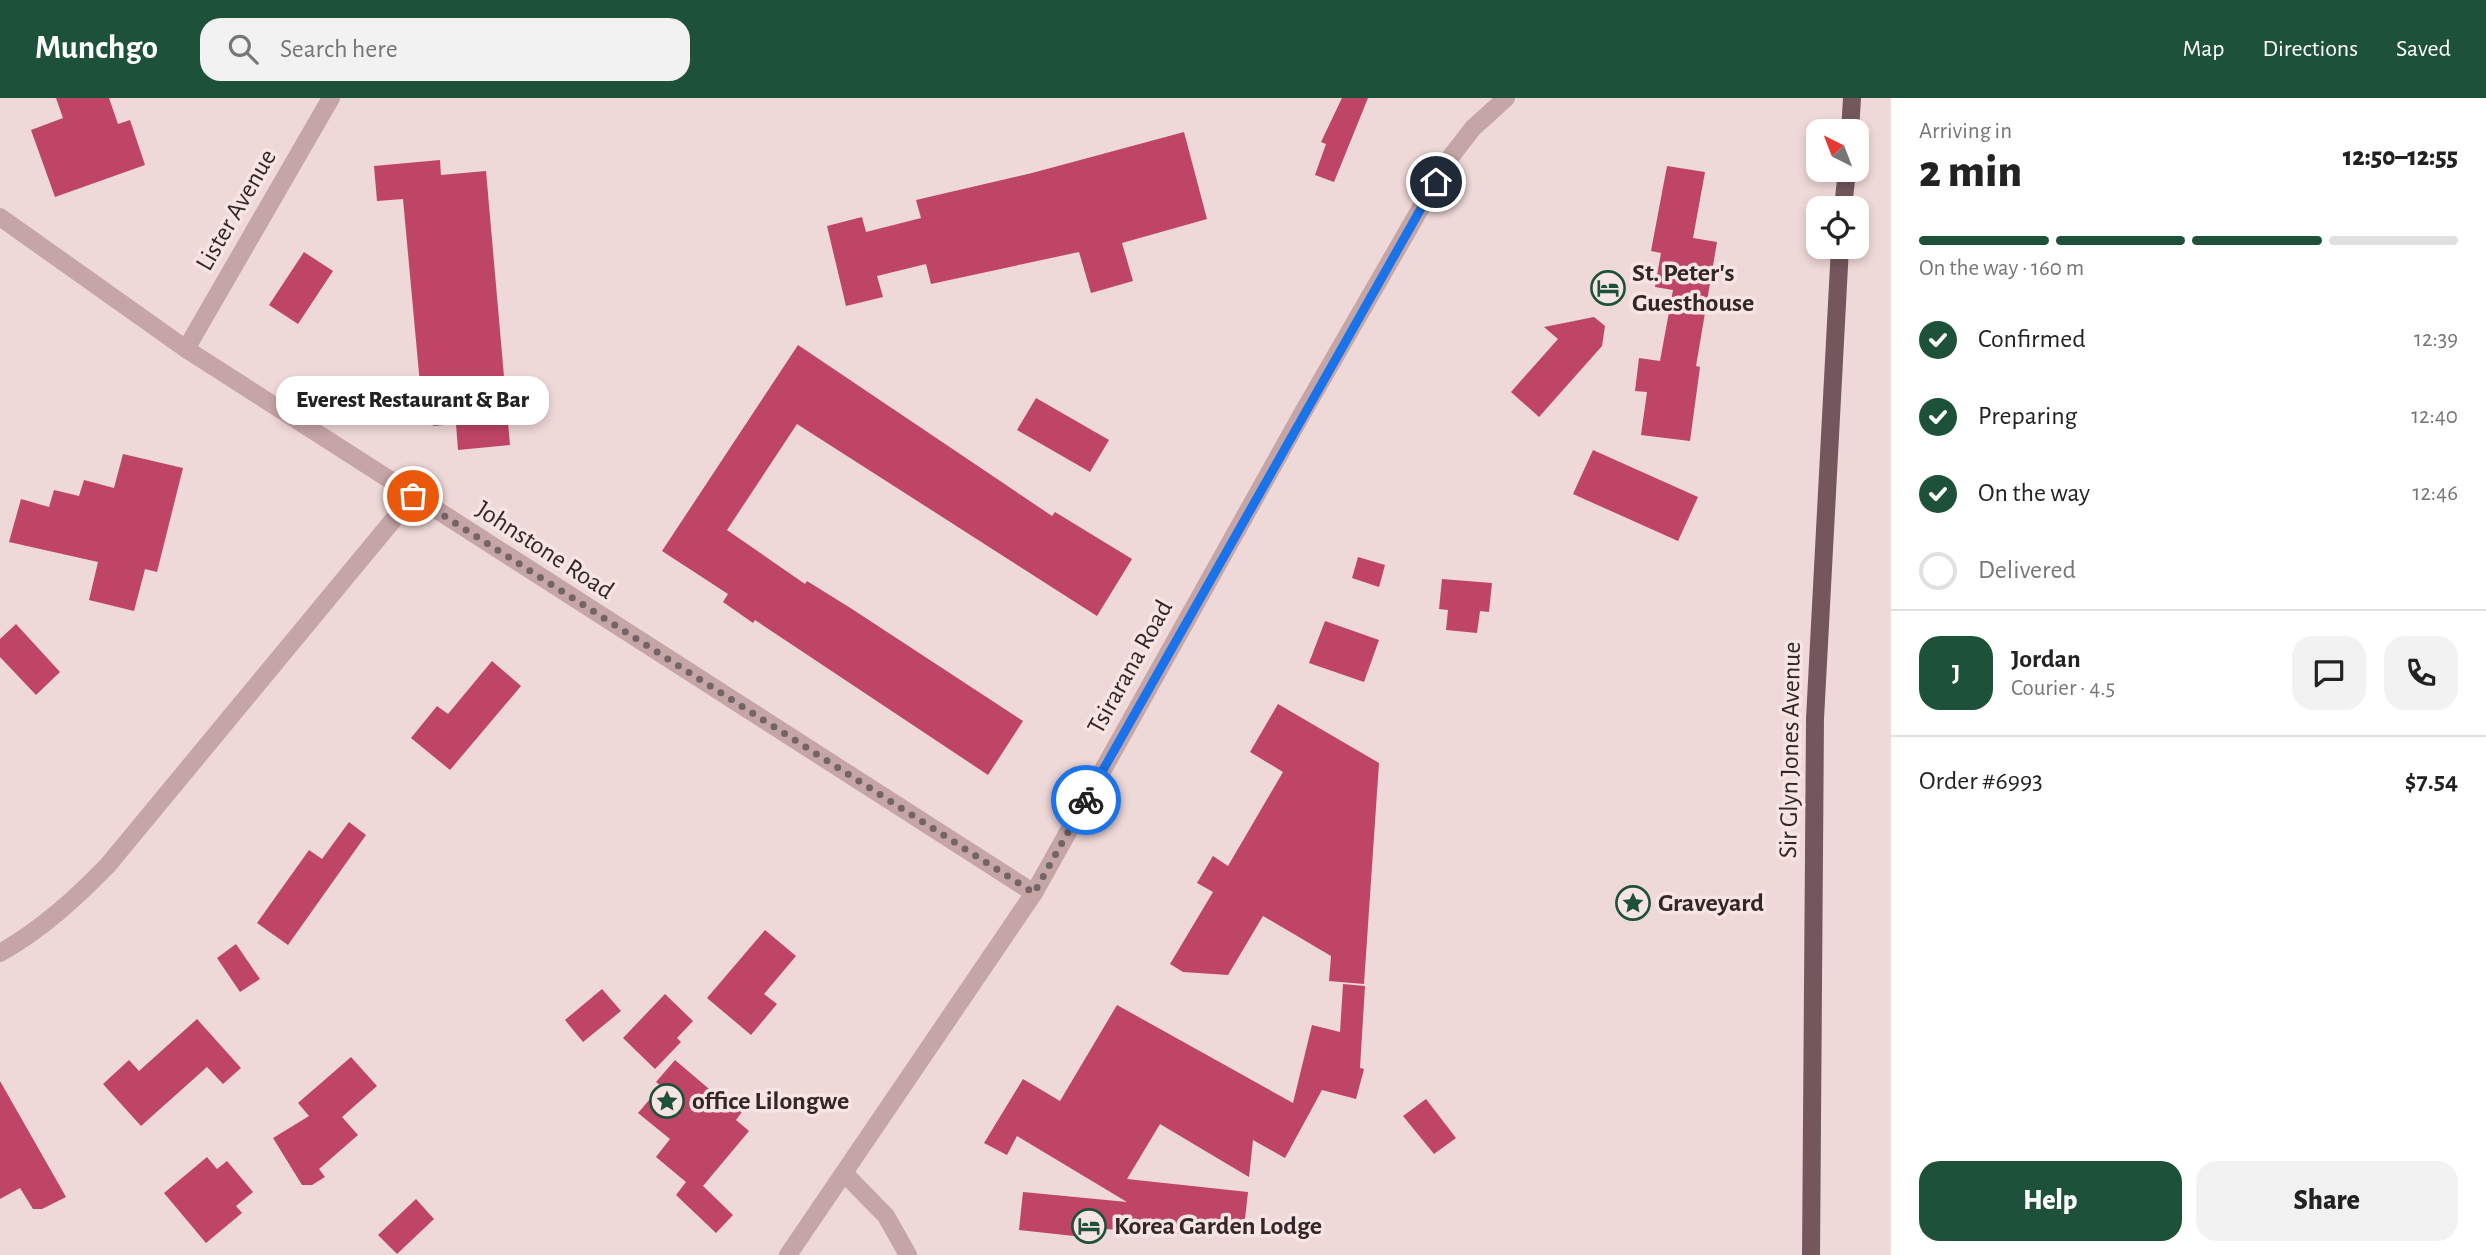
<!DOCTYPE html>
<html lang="en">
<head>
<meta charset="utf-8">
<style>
  :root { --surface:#fff; --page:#f2f2f2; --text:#222; --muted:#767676; --line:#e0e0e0; --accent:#1e513a }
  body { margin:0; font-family:"Alegreya Sans",sans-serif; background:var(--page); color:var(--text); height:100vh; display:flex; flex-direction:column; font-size:26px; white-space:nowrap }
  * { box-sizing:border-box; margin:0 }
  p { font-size:23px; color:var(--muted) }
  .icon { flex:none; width:38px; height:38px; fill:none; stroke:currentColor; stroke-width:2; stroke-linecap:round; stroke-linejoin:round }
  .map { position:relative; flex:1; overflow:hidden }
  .panel { display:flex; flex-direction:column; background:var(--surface); width:595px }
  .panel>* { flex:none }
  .needle { width:46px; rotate:318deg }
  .tools { position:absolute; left:1806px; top:21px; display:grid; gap:14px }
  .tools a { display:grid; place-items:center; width:63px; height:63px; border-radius:14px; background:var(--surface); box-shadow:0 4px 10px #0003; font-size:35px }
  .pin { position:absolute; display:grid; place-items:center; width:60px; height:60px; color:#fff; margin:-30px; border:4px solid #fff; border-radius:50%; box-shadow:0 2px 7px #0007 }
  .courier { position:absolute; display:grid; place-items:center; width:70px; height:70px; margin:-35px; border:5px solid #1a73e8; border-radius:50%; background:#fff; color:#222; box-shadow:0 2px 9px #0007 }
  .bubble { position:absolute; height:49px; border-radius:21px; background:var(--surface); box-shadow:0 4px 10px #0003; font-size:23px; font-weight:800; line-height:49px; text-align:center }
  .summary em { font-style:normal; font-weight:800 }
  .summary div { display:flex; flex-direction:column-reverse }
  .summary { display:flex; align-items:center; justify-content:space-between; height:119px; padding:0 28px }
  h1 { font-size:46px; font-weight:800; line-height:52px }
  .bar { display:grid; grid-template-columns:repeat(4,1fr); gap:10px 7px; align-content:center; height:84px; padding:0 28px }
  .bar i { height:9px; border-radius:5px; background:var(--line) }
  .bar .active { background:var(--accent) }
  .bar p { grid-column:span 4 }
  .line { display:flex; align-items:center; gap:18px; padding:0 28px; border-top:2px solid var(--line) }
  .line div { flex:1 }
  .round { display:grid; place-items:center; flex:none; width:74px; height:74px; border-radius:21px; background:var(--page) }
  ol { padding:0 28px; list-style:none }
  li { display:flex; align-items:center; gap:21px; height:77px }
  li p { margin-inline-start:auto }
  li .icon { padding:7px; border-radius:50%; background:var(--accent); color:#fff; stroke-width:4 }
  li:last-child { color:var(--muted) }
  li i { width:38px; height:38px; border:4px solid var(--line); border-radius:50% }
  .action { display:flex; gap:14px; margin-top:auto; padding:14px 28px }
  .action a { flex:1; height:80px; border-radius:21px; background:var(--accent); color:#fff; font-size:28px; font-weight:800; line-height:80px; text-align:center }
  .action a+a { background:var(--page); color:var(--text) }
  header { display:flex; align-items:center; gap:42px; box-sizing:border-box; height:98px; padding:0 35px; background:var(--accent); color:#fff }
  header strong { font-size:33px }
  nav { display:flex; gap:38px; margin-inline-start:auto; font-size:24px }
  .search { width:490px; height:63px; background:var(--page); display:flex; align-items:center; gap:18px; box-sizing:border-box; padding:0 24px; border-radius:21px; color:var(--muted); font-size:26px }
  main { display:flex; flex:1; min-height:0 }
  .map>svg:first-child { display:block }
  .building { fill:#bf4567 }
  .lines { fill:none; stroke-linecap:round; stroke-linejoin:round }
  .minor { stroke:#c6a5a7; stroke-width:18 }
  .major { stroke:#73575c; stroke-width:18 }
  .done { stroke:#746466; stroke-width:7; stroke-dasharray:0 12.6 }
  .route { stroke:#1a73e8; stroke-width:9 }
  .labels { text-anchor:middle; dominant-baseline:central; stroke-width:7; stroke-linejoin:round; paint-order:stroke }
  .street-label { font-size:26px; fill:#322628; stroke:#f7e4e3 }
  .poi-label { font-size:26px; font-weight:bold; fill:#322628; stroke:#f7e4e3; text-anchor:start }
</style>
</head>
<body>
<header>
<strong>Munchgo</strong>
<div class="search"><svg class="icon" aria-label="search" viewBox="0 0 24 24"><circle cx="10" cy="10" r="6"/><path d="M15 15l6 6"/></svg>Search here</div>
<nav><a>Map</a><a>Directions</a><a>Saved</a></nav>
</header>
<main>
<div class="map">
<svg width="1891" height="1157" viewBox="0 0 1891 1157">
  <rect width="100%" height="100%" fill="#efd8d8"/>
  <g class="building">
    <polygon points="56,0 109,0 118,26 130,22 145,67 55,99 31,32 63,20"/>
    <polygon points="1342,0 1368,0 1334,84 1315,77 1326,46 1321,44"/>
    <polygon points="1184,34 1207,121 1122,145 1133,183 1091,195 1079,154 931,186 926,166 877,178 883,199 846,208 827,128 862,119 866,134 921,120 916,102 1032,75"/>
    <polygon points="440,62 441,77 486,73 510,347 458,352 456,326 433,328 432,319 423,319 403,101 377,103 374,68"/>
    <polygon points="1667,68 1705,74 1693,140 1717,144 1696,268 1700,269 1690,343 1641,337 1647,294 1635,293 1639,260 1660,263 1673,192 1655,189 1661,155 1651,153"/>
    <polygon points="304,154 333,173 298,226 269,207"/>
    <polygon points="1594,219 1605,228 1602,248 1539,319 1511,294 1558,241 1544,229"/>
    <polygon points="798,247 1052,418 1055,414 1132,461 1097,518 797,326 727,432 805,486 807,483 852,511 1023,623 988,677 755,522 753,525 723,504 728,496 662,453"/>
    <polygon points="1036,300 1109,342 1090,374 1017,332"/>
    <polygon points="1593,352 1698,399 1678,443 1573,396"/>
    <polygon points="123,356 183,370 157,474 145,471 134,513 89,502 98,464 9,444 21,401 49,409 54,392 79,398 84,382 114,390"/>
    <polygon points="1358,459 1385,467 1379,489 1352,480"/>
    <polygon points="1442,481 1492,485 1489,514 1480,513 1477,535 1446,532 1448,512 1439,511"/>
    <polygon points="1325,523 1379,542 1364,584 1309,565"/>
    <polygon points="16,526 60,574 36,597 0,559 0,541"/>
    <polygon points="492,563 521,588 450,672 411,640 437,608 448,616"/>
    <polygon points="1278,606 1379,665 1364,886 1329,883 1331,858 1263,818 1228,877 1183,874 1170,866 1213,794 1197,785 1213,758 1228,768 1283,674 1250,654"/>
    <polygon points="349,724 366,737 288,847 257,825 309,752 322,761"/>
    <polygon points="765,832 796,858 764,896 777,906 751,937 707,900"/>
    <polygon points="236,846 260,881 240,894 217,860"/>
    <polygon points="1343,886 1365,888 1360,970 1364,971 1356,1001 1322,992 1285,1060 1253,1042 1249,1079 1160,1026 1127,1081 1248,1094 1244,1130 1212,1127 1210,1138 1075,1129 1074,1138 1019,1132 1023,1094 1127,1104 1017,1038 1007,1057 984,1045 1023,981 1060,1003 1117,907 1293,1005 1312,927 1340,934"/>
    <polygon points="602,891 621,913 583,944 565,922"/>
    <polygon points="665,896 693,923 677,940 681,944 655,971 623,940"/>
    <polygon points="197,921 241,970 223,986 207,969 141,1028 103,986 129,962 139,973"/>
    <polygon points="351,959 377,988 342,1019 358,1037 319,1071 325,1079 312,1087 302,1087 273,1040 309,1018 298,1005"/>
    <polygon points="675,962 715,996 719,990 744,1011 736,1022 749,1033 703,1088 733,1117 716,1135 676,1097 686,1084 656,1059 670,1041 638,1015 661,988 656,984"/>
    <polygon points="0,983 66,1099 42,1111 33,1111 20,1090 0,1101"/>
    <polygon points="1426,1001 1456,1040 1434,1056 1403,1018"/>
    <polygon points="207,1059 217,1071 227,1063 253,1094 236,1108 242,1115 206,1145 164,1095"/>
    <polygon points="416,1101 434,1121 397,1156 378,1137"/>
  </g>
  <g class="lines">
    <g class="minor">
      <polyline points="0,119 186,251 1034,795"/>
      <polyline points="186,251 331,0"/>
      <path d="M 0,855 C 42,831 75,801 108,767 L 413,398"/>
      <polyline points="844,1075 886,1118 908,1157"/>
      <polyline points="788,1157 1034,795 1302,316 1449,61 1473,30 1506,0"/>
    </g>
    <g class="major">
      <polyline points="1850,33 1852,0"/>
      <polyline points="1843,110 1847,72"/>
      <polyline points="1811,1157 1815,621 1840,149"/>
    </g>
  </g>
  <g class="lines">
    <polyline class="done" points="413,398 1034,795 1086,702"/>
    <polyline class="route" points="1086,702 1436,84"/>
  </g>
  <defs>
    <g id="hotel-ring" transform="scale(1.75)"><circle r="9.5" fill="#f7e4e3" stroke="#1e513a" stroke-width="1.5"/><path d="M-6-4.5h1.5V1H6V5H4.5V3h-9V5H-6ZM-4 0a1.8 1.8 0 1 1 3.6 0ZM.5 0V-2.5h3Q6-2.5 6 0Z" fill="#1e513a"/></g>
    <g id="sight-ring" transform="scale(1.75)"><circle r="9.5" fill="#f7e4e3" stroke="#1e513a" stroke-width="1.5"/><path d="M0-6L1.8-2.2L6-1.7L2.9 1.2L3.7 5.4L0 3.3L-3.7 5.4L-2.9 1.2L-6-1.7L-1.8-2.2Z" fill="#1e513a"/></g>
  </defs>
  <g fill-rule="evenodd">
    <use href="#hotel-ring" x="1608" y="190"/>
    <use href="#sight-ring" x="1633" y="805"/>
    <use href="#sight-ring" x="667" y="1003"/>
    <use href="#hotel-ring" x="1089" y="1128"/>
  </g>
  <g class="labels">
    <g class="street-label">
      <text transform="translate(236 112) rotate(-60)">Lister Avenue</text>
      <text transform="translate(545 452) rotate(33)">Johnstone Road</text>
      <text transform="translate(1130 569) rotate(-61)">Tsirarana Road</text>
      <text transform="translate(1790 652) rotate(-89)">Sir Glyn Jones Avenue</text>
    </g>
    <g class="poi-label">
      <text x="1632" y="175">St. Peter's<tspan x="1632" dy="30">Guesthouse</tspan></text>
      <text x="1658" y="805">Graveyard</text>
      <text x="692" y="1003">office Lilongwe</text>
      <text x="1114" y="1128">Korea Garden Lodge</text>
    </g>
  </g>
</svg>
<div class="tools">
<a><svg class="needle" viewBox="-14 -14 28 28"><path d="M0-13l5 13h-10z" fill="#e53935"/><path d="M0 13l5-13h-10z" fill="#767676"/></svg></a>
<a><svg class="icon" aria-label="locate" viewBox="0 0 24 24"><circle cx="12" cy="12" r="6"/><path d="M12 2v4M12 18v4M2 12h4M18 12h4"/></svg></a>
</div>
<div class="pin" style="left:413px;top:398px;background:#ea580c"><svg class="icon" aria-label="bag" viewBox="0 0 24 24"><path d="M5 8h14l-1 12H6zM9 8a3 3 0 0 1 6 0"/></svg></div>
<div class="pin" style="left:1436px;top:84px;background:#1f2937"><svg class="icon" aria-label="home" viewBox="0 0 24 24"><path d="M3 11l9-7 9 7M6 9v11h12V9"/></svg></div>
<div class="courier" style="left:1086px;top:702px"><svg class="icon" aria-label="bike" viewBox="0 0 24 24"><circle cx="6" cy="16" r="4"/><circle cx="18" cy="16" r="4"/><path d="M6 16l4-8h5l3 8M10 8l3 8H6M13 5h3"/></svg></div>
<div class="bubble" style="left:276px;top:278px;width:273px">Everest Restaurant &amp; Bar</div>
</div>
<section class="panel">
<div class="summary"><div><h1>2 min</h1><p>Arriving in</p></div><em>12:50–12:55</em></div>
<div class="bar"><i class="active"></i><i class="active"></i><i class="active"></i><i></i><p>On the way · 160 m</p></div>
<ol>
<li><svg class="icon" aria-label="check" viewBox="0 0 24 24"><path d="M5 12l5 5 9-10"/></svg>Confirmed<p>12:39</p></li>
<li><svg class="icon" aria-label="check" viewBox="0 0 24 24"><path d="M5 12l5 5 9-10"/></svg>Preparing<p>12:40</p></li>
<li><svg class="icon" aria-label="check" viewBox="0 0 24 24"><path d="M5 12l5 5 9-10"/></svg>On the way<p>12:46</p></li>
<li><i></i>Delivered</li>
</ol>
<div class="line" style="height:126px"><b class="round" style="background:var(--accent);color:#fff">J</b><div><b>Jordan</b><p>Courier · 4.5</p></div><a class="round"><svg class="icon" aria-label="chat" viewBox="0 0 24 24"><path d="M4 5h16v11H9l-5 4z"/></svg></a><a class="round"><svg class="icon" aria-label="phone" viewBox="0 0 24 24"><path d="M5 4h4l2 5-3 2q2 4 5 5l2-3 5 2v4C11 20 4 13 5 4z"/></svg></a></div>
<div class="line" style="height:91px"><div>Order #6993</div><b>$7.54</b></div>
<div class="action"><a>Help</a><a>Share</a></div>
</section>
</main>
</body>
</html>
